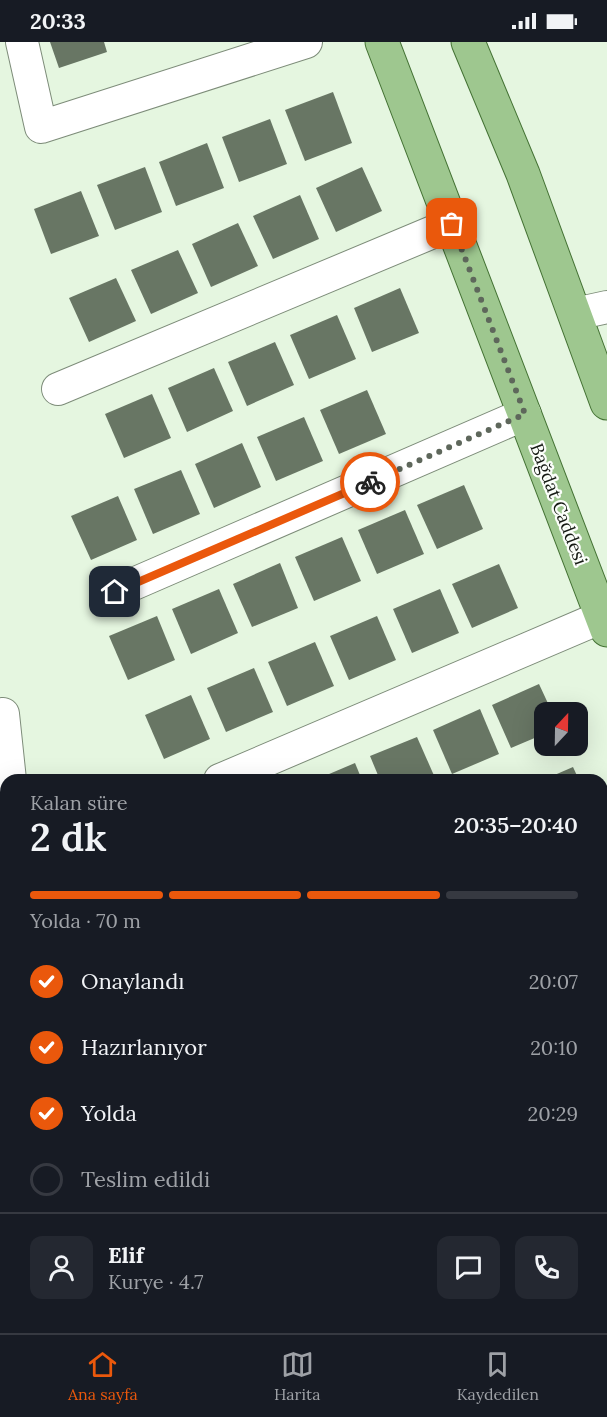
<!DOCTYPE html>
<html lang="tr">
<head>
<meta charset="utf-8">
<style>
  :root { --surface:#171b24; --page:#242831; --text:#f1f3f6; --muted:#9ea1a6; --line:#363941; --accent:#ea580c }
  body { margin:0; font-family:Lora,serif; background:var(--page); color:var(--text); height:100vh; display:flex; flex-direction:column; font-size:22px; white-space:nowrap }
  * { box-sizing:border-box; margin:0 }
  p { font-size:20px; color:var(--muted) }
  .icon { flex:none; width:33px; height:33px; fill:none; stroke:currentColor; stroke-width:2; stroke-linecap:round; stroke-linejoin:round }
  .map { position:relative; flex:1; overflow:hidden }
  .details { position:absolute; left:0px; top:732px; width:608px; height:560px; display:flex; flex-direction:column; background:var(--surface); border-radius:18px 18px 0 0; box-shadow:0 6px 24px #0002 }
  .details>* { flex:none }
  .needle { width:39px; rotate:22deg }
  .tools { position:absolute; left:534px; top:660px; display:grid; gap:12px }
  .tools a { display:grid; place-items:center; width:54px; height:54px; border-radius:12px; background:var(--surface); box-shadow:0 6px 24px #0002; font-size:30px }
  .pin { position:absolute; display:grid; place-items:center; width:51px; height:51px; color:#fff; margin:-26px; border-radius:12px; box-shadow:0 3px 9px #0006 }
  .courier { position:absolute; display:grid; place-items:center; width:60px; height:60px; margin:-30px; border:4px solid #ea580c; border-radius:50%; background:#fff; color:#222; box-shadow:0 2px 8px #0007 }
  .head em { font-style:normal; font-weight:600 }
  .head div { display:flex; flex-direction:column-reverse }
  .head { display:flex; align-items:center; justify-content:space-between; height:102px; padding:0 30px }
  h1 { font-size:39px; font-weight:600; line-height:45px }
  .bar { display:grid; grid-template-columns:repeat(4,1fr); gap:9px 6px; align-content:center; height:72px; padding:0 30px }
  .bar i { height:8px; border-radius:4px; background:var(--line) }
  .bar .current { background:var(--accent) }
  .bar p { grid-column:span 4 }
  .line { display:flex; align-items:center; gap:15px; padding:0 30px; border-top:2px solid var(--line) }
  .line div { flex:1 }
  .round { display:grid; place-items:center; flex:none; width:63px; height:63px; border-radius:12px; background:var(--page) }
  ol { padding:0 30px; list-style:none }
  li { display:flex; align-items:center; gap:18px; height:66px }
  li p { margin-inline-start:auto }
  li .icon { padding:6px; border-radius:50%; background:var(--accent); color:#fff; stroke-width:4 }
  li:last-child { color:var(--muted) }
  li i { width:33px; height:33px; border:3px solid var(--line); border-radius:50% }
  .status { display:flex; justify-content:space-between; align-items:center; height:42px; padding:0 30px; background:var(--surface); direction:ltr }
  .status svg { height:16px; fill:currentColor }
  .tab-bar { display:flex; justify-content:space-around; align-items:center; height:84px; border-top:2px solid var(--line); background:var(--surface); font-size:16px; color:var(--muted) }
  .tab-bar a { display:grid; justify-items:center; gap:3px }
  .tab-bar .current { color:var(--accent) }
  .map>svg:first-child { display:block }
  .building { fill:#687664 }
  .lines { fill:none; stroke-linecap:round; stroke-linejoin:round }
  .street-casing { stroke:#7d8c79; stroke-width:34 }
  .primary-casing { stroke:#447234; stroke-width:35 }
  .street { stroke:#fff; stroke-width:32 }
  .primary { stroke:#9ec78f; stroke-width:33 }
  .done { stroke:#5e675b; stroke-width:6; stroke-dasharray:0 10.8 }
  .route { stroke:#ea580c; stroke-width:8 }
  .labels { text-anchor:middle; dominant-baseline:central; stroke-width:4.5; stroke-linejoin:round; paint-order:stroke }
  .street-label { font-size:18px; fill:#151a13; stroke:#fbfefa }
</style>
</head>
<body>
<div class="status"><b>20:33</b><svg viewBox="0 0 49 12"><path d="M0 12V9h3v3zM5 12V6h3v6zM10 12V3h3v9zM15 12V0h3v12zM26 1h20v11H26zM47 4h2v5h-2z"/></svg></div>
<div class="map">
<svg width="607" height="1291" viewBox="0 0 607 1291">
  <rect width="100%" height="100%" fill="#e5f6e0"/>
  <g class="building">
    <polygon points="50,0 104,0 107,10 59,26"/>
    <polygon points="333,50 352,101 305,119 285,68"/>
    <polygon points="270,77 287,122 239,140 222,95"/>
    <polygon points="207,101 224,146 176,164 159,120"/>
    <polygon points="145,125 162,170 115,188 97,143"/>
    <polygon points="362,125 382,169 336,190 316,146"/>
    <polygon points="81,149 99,194 51,212 34,167"/>
    <polygon points="300,153 319,197 273,217 253,174"/>
    <polygon points="238,181 258,224 211,245 192,202"/>
    <polygon points="178,208 198,251 151,272 131,228"/>
    <polygon points="116,236 136,279 89,300 69,256"/>
    <polygon points="400,246 419,291 372,310 354,266"/>
    <polygon points="337,273 356,317 309,337 290,293"/>
    <polygon points="275,300 294,343 247,364 228,320"/>
    <polygon points="214,326 233,369 187,390 168,346"/>
    <polygon points="367,348 386,392 339,412 320,368"/>
    <polygon points="152,352 171,396 124,416 105,372"/>
    <polygon points="304,375 323,419 276,439 257,395"/>
    <polygon points="242,401 261,445 214,466 195,422"/>
    <polygon points="181,428 200,472 153,492 134,447"/>
    <polygon points="464,443 483,487 437,507 417,463"/>
    <polygon points="118,454 137,498 91,518 71,474"/>
    <polygon points="405,468 424,512 377,532 358,488"/>
    <polygon points="342,495 361,539 314,559 295,515"/>
    <polygon points="280,521 298,566 252,585 233,542"/>
    <polygon points="499,522 518,566 472,586 452,542"/>
    <polygon points="219,547 238,591 191,612 172,567"/>
    <polygon points="440,547 459,591 412,611 393,567"/>
    <polygon points="157,574 175,618 128,638 109,594"/>
    <polygon points="377,574 396,618 349,638 330,594"/>
    <polygon points="315,600 334,644 287,664 268,620"/>
    <polygon points="254,626 273,670 226,690 207,646"/>
    <polygon points="539,642 552,670 544,670 544,692 511,706 492,663"/>
    <polygon points="191,653 210,697 164,717 145,673"/>
    <polygon points="480,667 499,712 452,732 433,688"/>
    <polygon points="417,695 436,738 380,738 370,714"/>
    <polygon points="355,721 362,738 315,738"/>
    <polygon points="573,725 579,738 543,738"/>
    <polygon points="607,847 607,899 602,902 602,850"/>
    <polygon points="605,982 607,986 607,1034 602,1036 602,983"/>
    <rect x="602" y="1166" width="5" height="48"/>
    <polygon points="602,1248 607,1248 607,1291 569,1291 569,1286 602,1286"/>
    <polygon points="430,1286 481,1286 481,1291 430,1289"/>
    <rect x="497" y="1286" width="51" height="5"/>
  </g>
  <g class="lines">
    <g class="street-casing">
      <g id="street">
        <polyline points="22,0 41,85 306,0"/>
        <polyline points="575,272 607,265"/>
        <polyline points="58,347 452,182"/>
        <polyline points="115,550 525,372"/>
        <polyline points="3,672 10,738"/>
        <polyline points="220,738 602,575"/>
        <polyline points="602,806 607,804"/>
        <polyline points="602,1097 607,1097"/>
        <polyline points="75,1286 76,1291"/>
      </g>
    </g>
    <g class="primary-casing">
      <g id="primary">
        <polyline points="382,0 607,588"/>
        <polyline points="468,0 523,132 607,361"/>
      </g>
    </g>
    <use href="#street" class="street"/>
    <use href="#primary" class="primary"/>
  </g>
  <g class="lines">
    <polyline class="done" points="370,440 525,372 452,182"/>
    <polyline class="route" points="115,550 370,440"/>
  </g>
  <g class="labels">
    <g class="street-label">
      <text transform="translate(559 462) rotate(69)">Bağdat Caddesi</text>
    </g>
  </g>
</svg>
<div class="tools">
<a><svg class="needle" viewBox="-14 -14 28 28"><path d="M0-13l5 13h-10z" fill="#e53935"/><path d="M0 13l5-13h-10z" fill="#9ea1a6"/></svg></a>
</div>
<div class="pin" style="left:452px;top:182px;background:#ea580c"><svg class="icon" aria-label="bag" viewBox="0 0 24 24"><path d="M5 8h14l-1 12H6zM9 8a3 3 0 0 1 6 0"/></svg></div>
<div class="pin" style="left:115px;top:550px;background:#1f2937"><svg class="icon" aria-label="home" viewBox="0 0 24 24"><path d="M3 11l9-7 9 7M6 9v11h12V9"/></svg></div>
<div class="courier" style="left:370px;top:440px"><svg class="icon" aria-label="bike" viewBox="0 0 24 24"><circle cx="6" cy="16" r="4"/><circle cx="18" cy="16" r="4"/><path d="M6 16l4-8h5l3 8M10 8l3 8H6M13 5h3"/></svg></div>
<section class="details">
<div class="head"><div><h1>2 dk</h1><p>Kalan süre</p></div><em>20:35–20:40</em></div>
<div class="bar"><i class="current"></i><i class="current"></i><i class="current"></i><i></i><p>Yolda · 70 m</p></div>
<ol>
<li><svg class="icon" aria-label="check" viewBox="0 0 24 24"><path d="M5 12l5 5 9-10"/></svg>Onaylandı<p>20:07</p></li>
<li><svg class="icon" aria-label="check" viewBox="0 0 24 24"><path d="M5 12l5 5 9-10"/></svg>Hazırlanıyor<p>20:10</p></li>
<li><svg class="icon" aria-label="check" viewBox="0 0 24 24"><path d="M5 12l5 5 9-10"/></svg>Yolda<p>20:29</p></li>
<li><i></i>Teslim edildi</li>
</ol>
<div class="line" style="height:108px"><a class="round"><svg class="icon" aria-label="person" viewBox="0 0 24 24"><circle cx="12" cy="8" r="4"/><path d="M4 21q1-7 8-7t8 7"/></svg></a><div><b>Elif</b><p>Kurye · 4.7</p></div><a class="round"><svg class="icon" aria-label="chat" viewBox="0 0 24 24"><path d="M4 5h16v11H9l-5 4z"/></svg></a><a class="round"><svg class="icon" aria-label="phone" viewBox="0 0 24 24"><path d="M5 4h4l2 5-3 2q2 4 5 5l2-3 5 2v4C11 20 4 13 5 4z"/></svg></a></div>
</section>
</div>
<nav class="tab-bar">
<a class="current"><svg class="icon" aria-label="home" viewBox="0 0 24 24"><path d="M3 11l9-7 9 7M6 9v11h12V9"/></svg>Ana sayfa</a>
<a><svg class="icon" aria-label="map" viewBox="0 0 24 24"><path d="M3 6l6-2 6 2 6-2v14l-6 2-6-2-6 2zM9 4v14M15 6v14"/></svg>Harita</a>
<a><svg class="icon" aria-label="saved" viewBox="0 0 24 24"><path d="M7 4h10v16l-5-4-5 4z"/></svg>Kaydedilen</a>
</nav>
</body>
</html>
